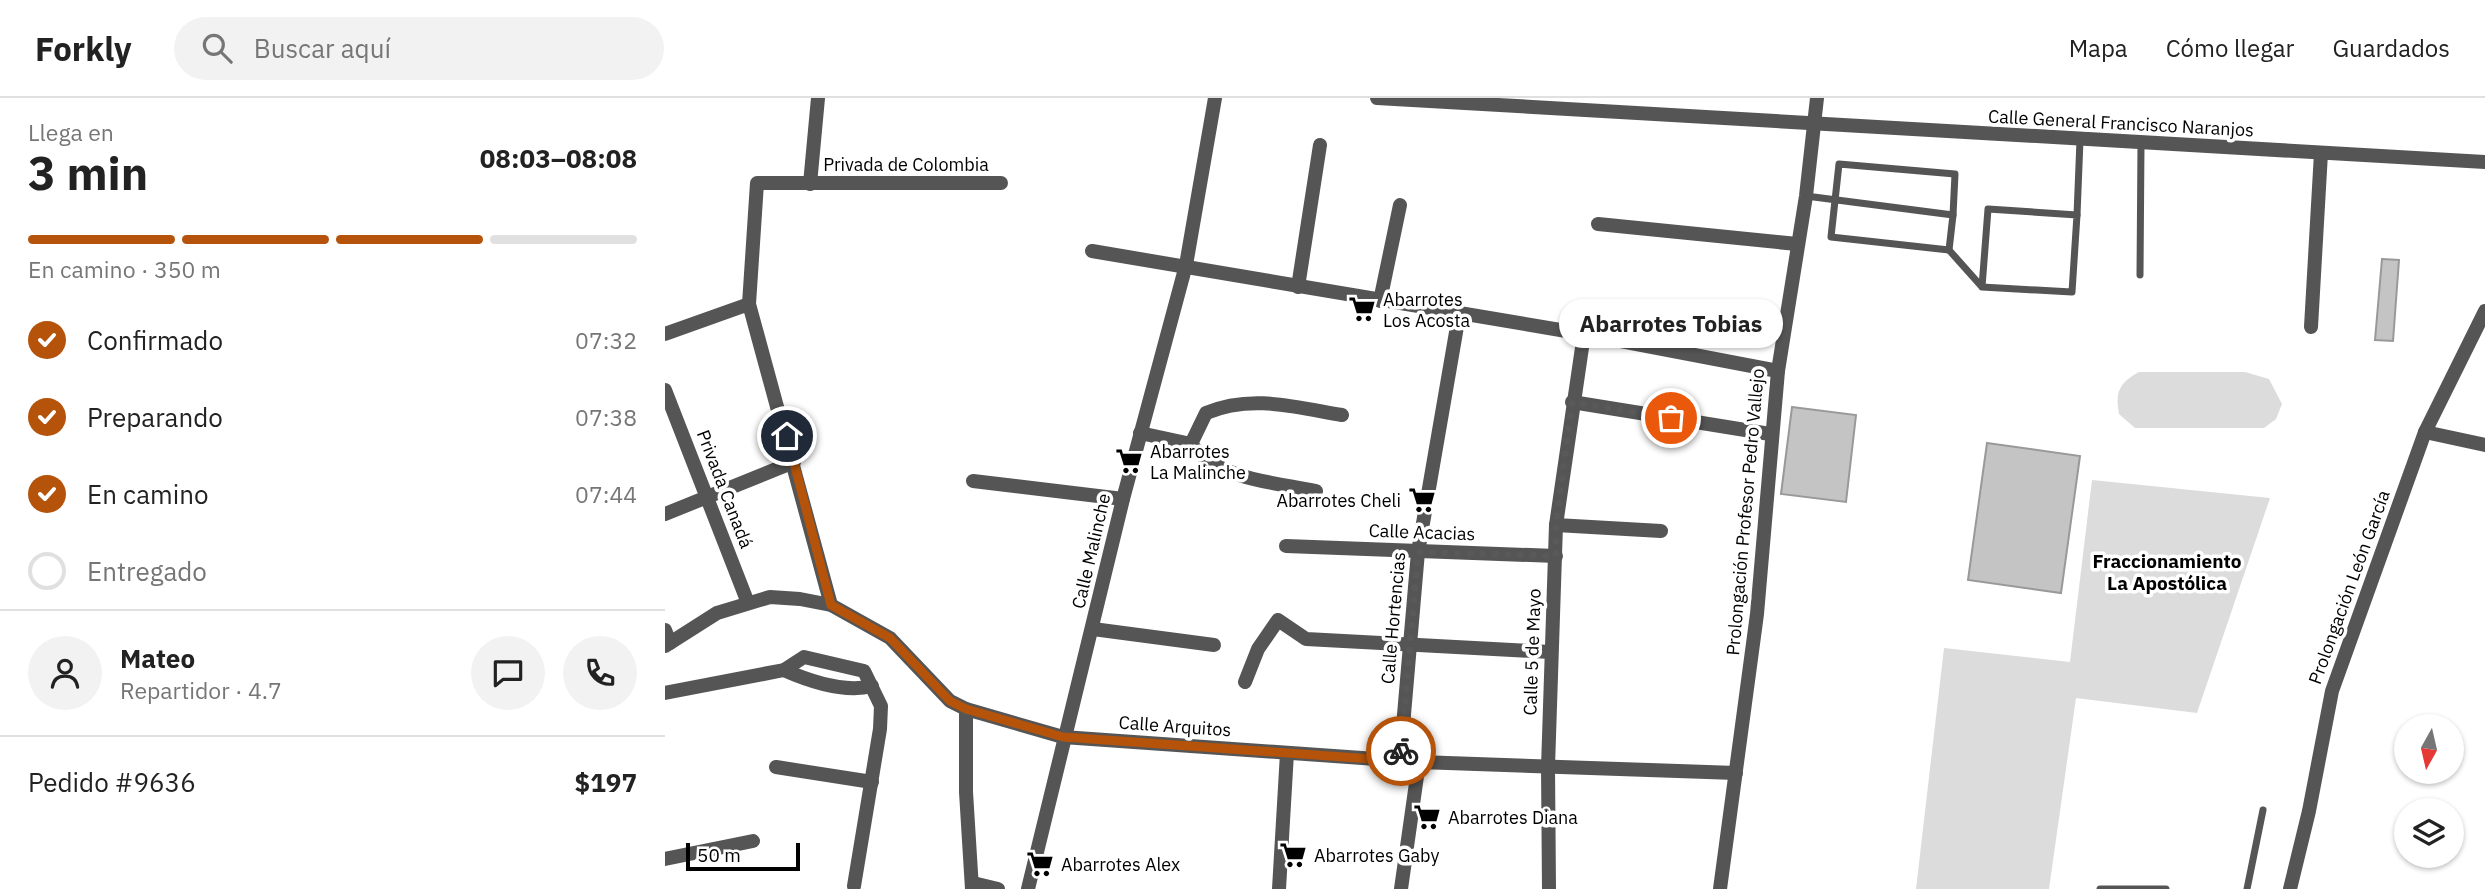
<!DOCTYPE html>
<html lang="es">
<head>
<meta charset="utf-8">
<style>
  :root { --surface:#fff; --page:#f2f2f2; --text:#222; --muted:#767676; --line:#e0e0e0; --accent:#b45309 }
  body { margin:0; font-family:"IBM Plex Sans",sans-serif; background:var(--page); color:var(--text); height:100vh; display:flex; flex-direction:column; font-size:26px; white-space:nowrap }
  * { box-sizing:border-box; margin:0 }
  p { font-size:23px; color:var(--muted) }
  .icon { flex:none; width:38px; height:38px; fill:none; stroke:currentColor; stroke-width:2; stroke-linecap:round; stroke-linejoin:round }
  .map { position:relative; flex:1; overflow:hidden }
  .details { display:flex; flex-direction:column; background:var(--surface); width:665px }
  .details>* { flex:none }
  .needle { width:46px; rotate:188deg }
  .buttons { position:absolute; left:1729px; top:616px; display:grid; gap:14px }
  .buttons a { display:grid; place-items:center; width:70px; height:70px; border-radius:50%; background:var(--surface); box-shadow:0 2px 5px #0004; font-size:35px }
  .scale { position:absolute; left:21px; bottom:18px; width:114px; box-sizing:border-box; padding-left:7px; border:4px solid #000; border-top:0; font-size:19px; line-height:24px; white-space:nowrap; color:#000; -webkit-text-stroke:5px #fff; paint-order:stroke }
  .pin { position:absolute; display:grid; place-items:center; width:60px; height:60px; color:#fff; margin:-30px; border:4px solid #fff; border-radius:50%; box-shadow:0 2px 7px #0007 }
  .courier { position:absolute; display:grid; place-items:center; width:70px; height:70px; margin:-35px; border:5px solid #b45309; border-radius:50%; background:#fff; color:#222; box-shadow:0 2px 9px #0007 }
  .bubble { position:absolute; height:49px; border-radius:24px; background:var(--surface); box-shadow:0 2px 5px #0004; font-size:23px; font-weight:700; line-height:49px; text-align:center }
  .overview em { font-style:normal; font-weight:700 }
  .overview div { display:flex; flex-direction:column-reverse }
  .overview { display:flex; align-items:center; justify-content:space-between; height:119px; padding:0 28px }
  h1 { font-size:46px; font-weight:700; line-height:52px }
  .bar { display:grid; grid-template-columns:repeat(4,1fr); gap:10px 7px; align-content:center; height:84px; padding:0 28px }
  .bar i { height:9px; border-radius:5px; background:var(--line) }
  .bar .selected { background:var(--accent) }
  .bar p { grid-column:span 4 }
  .line { display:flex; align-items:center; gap:18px; padding:0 28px; border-top:2px solid var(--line) }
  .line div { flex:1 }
  .round { display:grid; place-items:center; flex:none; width:74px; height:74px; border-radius:37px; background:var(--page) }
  ol { padding:0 28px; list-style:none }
  li { display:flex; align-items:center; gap:21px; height:77px }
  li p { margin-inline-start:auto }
  li .icon { padding:7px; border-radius:50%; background:var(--accent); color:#fff; stroke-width:4 }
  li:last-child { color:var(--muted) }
  li i { width:38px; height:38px; border:4px solid var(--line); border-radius:50% }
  header { display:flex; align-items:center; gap:42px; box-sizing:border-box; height:98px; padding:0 35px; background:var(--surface); border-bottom:2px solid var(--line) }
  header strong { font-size:33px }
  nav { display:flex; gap:38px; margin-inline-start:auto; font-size:24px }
  .search { width:490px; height:63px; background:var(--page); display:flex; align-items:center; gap:18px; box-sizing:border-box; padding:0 24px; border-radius:38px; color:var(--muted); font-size:26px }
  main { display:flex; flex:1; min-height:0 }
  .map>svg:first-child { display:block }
  .green { fill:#dcdcdc }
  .building { fill:#c4c4c4; stroke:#999; stroke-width:2 }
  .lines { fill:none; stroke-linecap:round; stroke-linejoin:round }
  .service { stroke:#555; stroke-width:7 }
  .minor { stroke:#555; stroke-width:14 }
  .done { stroke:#595959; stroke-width:7; stroke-dasharray:0 12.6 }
  .route { stroke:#b45309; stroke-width:9 }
  .labels { text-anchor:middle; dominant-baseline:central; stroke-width:7; stroke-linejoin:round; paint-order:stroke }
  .street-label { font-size:18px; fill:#000; stroke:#fff }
  .poi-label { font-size:18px; fill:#000; stroke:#fff; text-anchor:start }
  .neighbourhood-label { font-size:19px; font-weight:bold; fill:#000; stroke:#fff }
</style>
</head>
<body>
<header>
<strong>Forkly</strong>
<div class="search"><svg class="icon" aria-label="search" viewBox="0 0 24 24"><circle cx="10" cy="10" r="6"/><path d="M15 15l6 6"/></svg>Buscar aquí</div>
<nav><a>Mapa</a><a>Cómo llegar</a><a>Guardados</a></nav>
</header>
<main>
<section class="details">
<div class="overview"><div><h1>3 min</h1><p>Llega en</p></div><em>08:03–08:08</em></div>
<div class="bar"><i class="selected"></i><i class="selected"></i><i class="selected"></i><i></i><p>En camino · 350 m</p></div>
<ol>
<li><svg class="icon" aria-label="check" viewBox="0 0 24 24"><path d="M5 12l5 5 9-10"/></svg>Confirmado<p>07:32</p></li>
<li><svg class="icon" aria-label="check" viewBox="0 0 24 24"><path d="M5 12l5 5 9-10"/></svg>Preparando<p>07:38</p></li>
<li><svg class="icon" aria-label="check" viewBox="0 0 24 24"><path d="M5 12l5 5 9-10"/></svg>En camino<p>07:44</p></li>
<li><i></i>Entregado</li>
</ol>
<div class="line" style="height:126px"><a class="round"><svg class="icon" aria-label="person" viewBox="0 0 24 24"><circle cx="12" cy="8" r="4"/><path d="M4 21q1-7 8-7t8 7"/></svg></a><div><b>Mateo</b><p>Repartidor · 4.7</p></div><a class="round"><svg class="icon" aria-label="chat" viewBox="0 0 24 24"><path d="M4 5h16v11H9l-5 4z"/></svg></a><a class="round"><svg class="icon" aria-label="phone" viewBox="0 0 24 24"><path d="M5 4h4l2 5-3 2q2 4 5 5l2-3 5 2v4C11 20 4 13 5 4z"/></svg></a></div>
<div class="line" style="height:91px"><div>Pedido #9636</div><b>$197</b></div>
</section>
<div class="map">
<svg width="1820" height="791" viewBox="0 0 1820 791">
  <rect width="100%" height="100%" fill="#fff"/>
  <g class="green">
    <path d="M 1474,274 L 1580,274 L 1604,281 L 1617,306 L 1611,321 L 1599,330 L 1470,330 L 1454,316 C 1450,294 1454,285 1474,274 Z"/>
    <polygon points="1427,382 1605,400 1532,615 1411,600 1384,791 1251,791 1279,550 1405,564"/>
  </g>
  <g class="building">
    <polygon points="1717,161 1734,162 1728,243 1710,242"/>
    <polygon points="1127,309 1191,317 1181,404 1116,396"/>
    <polygon points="1322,345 1415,358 1396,495 1303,482"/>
  </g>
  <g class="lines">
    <g class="service">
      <polyline points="1141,98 1288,117 1284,152 1317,189 1407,194 1412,117 1323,111 1317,189"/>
      <polyline points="1412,117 1415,42"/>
      <polyline points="1284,152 1166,139 1174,66 1290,76 1288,117"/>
      <polyline points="1475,177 1476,46"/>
      <polyline points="1435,791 1501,791"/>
      <polyline points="1582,791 1598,712"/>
    </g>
    <g class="minor">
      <polyline points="712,0 1820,64"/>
      <polyline points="145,86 153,0"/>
      <polyline points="933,126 1132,146"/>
      <polyline points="427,153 919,236 1113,273"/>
      <polyline points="633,189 655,47"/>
      <polyline points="715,203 735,107"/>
      <polyline points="1646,229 1656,55"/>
      <polyline points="0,236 84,206"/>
      <polyline points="0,292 83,505"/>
      <polyline points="907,304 1105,336"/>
      <polyline points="1760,334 1820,347"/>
      <path d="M 475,335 L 526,346 C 554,382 608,384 651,393"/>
      <path d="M 526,346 L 541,315 C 586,296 630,309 677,317"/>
      <polyline points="308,383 458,401"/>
      <polyline points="0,416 129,364"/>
      <polyline points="891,427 996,433"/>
      <polyline points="621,448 891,458"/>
      <polyline points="166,507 84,206 92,85 336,85"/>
      <polyline points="428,531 549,547"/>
      <polyline points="0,532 5,545"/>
      <polyline points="0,548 52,515 105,499 135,501 166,507 225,540 285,603 301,611 398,639 754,664 1071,675"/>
      <path d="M 119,572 C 144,583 180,595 207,588"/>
      <polyline points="580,584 593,551 613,522 641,541 885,554"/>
      <polyline points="0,595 119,572 139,559 199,573 216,608 215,631 189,788"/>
      <polyline points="301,611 301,694 307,791"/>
      <polyline points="735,663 753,454 794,217"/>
      <polyline points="111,669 207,684"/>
      <polyline points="0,761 88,743"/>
      <polyline points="308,785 333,791"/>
      <polyline points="363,791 458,401 521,167 550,0"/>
      <polyline points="614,791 622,655"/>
      <polyline points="736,791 754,664"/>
      <polyline points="884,791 883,669 891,427 919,236"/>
      <polyline points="1055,791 1092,516 1113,273 1141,98 1152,0"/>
      <polyline points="1625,791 1644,713 1667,593 1760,334 1820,213"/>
    </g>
  </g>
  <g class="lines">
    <polyline class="done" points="736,653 753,454 891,458 891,427 907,304 1006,320"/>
    <polyline class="route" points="122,338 166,507 225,540 285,603 301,611 398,639 735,663 736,653"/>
  </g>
  <defs>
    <g id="supermarket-bare" transform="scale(2.1)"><path d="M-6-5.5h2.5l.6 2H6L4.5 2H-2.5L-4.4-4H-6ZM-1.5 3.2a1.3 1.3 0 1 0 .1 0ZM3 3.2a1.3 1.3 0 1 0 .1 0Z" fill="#000" stroke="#fff" stroke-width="2.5" paint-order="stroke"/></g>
  </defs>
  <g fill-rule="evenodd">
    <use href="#supermarket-bare" x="697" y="211"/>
    <use href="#supermarket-bare" x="464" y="363"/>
    <use href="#supermarket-bare" x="757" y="402"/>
    <use href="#supermarket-bare" x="762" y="719"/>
    <use href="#supermarket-bare" x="628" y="757"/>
    <use href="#supermarket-bare" x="375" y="766"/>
  </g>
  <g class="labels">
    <g class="street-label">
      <text transform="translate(1456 25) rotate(3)">Calle General Francisco Naranjos</text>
      <text x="241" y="66">Privada de Colombia</text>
      <text transform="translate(60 391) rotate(69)">Privada Canadá</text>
      <text transform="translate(1080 414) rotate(-85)">Prolongación Profesor Pedro Vallejo</text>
      <text transform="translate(757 434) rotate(2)">Calle Acacias</text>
      <text transform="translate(426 453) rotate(-77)">Calle Malinche</text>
      <text transform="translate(1684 489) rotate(-70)">Prolongación León García</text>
      <text transform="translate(728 520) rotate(-85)">Calle Hortencias</text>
      <text transform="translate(867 554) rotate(-88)">Calle 5 de Mayo</text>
      <text transform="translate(510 628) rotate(4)">Calle Arquitos</text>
    </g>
    <g class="poi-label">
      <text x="718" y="201">Abarrotes<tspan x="718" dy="21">Los Acosta</tspan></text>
      <text x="485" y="353">Abarrotes<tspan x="485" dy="21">La Malinche</tspan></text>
      <text x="736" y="402" text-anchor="end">Abarrotes Cheli</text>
      <text x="783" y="719">Abarrotes Diana</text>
      <text x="649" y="757">Abarrotes Gaby</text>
      <text x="396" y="766">Abarrotes Alex</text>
    </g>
    <g class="neighbourhood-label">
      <text x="1502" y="463">Fraccionamiento<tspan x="1502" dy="22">La Apostólica</tspan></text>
    </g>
  </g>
</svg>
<div class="buttons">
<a><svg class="needle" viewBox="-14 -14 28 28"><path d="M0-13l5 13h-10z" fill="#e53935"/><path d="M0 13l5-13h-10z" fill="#767676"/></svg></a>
<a><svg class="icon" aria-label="layers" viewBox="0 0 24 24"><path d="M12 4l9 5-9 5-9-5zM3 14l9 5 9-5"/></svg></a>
</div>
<div class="scale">50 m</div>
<div class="pin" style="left:1006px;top:320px;background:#ea580c"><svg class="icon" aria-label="bag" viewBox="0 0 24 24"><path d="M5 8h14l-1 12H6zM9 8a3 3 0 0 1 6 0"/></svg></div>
<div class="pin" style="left:122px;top:338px;background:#1f2937"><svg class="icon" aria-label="home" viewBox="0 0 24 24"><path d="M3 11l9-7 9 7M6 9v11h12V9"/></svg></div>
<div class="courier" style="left:736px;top:653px"><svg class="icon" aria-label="bike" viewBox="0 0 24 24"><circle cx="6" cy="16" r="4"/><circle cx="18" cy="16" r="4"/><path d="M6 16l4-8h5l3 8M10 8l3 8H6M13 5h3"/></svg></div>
<div class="bubble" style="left:894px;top:201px;width:224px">Abarrotes Tobias</div>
</div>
</main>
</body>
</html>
